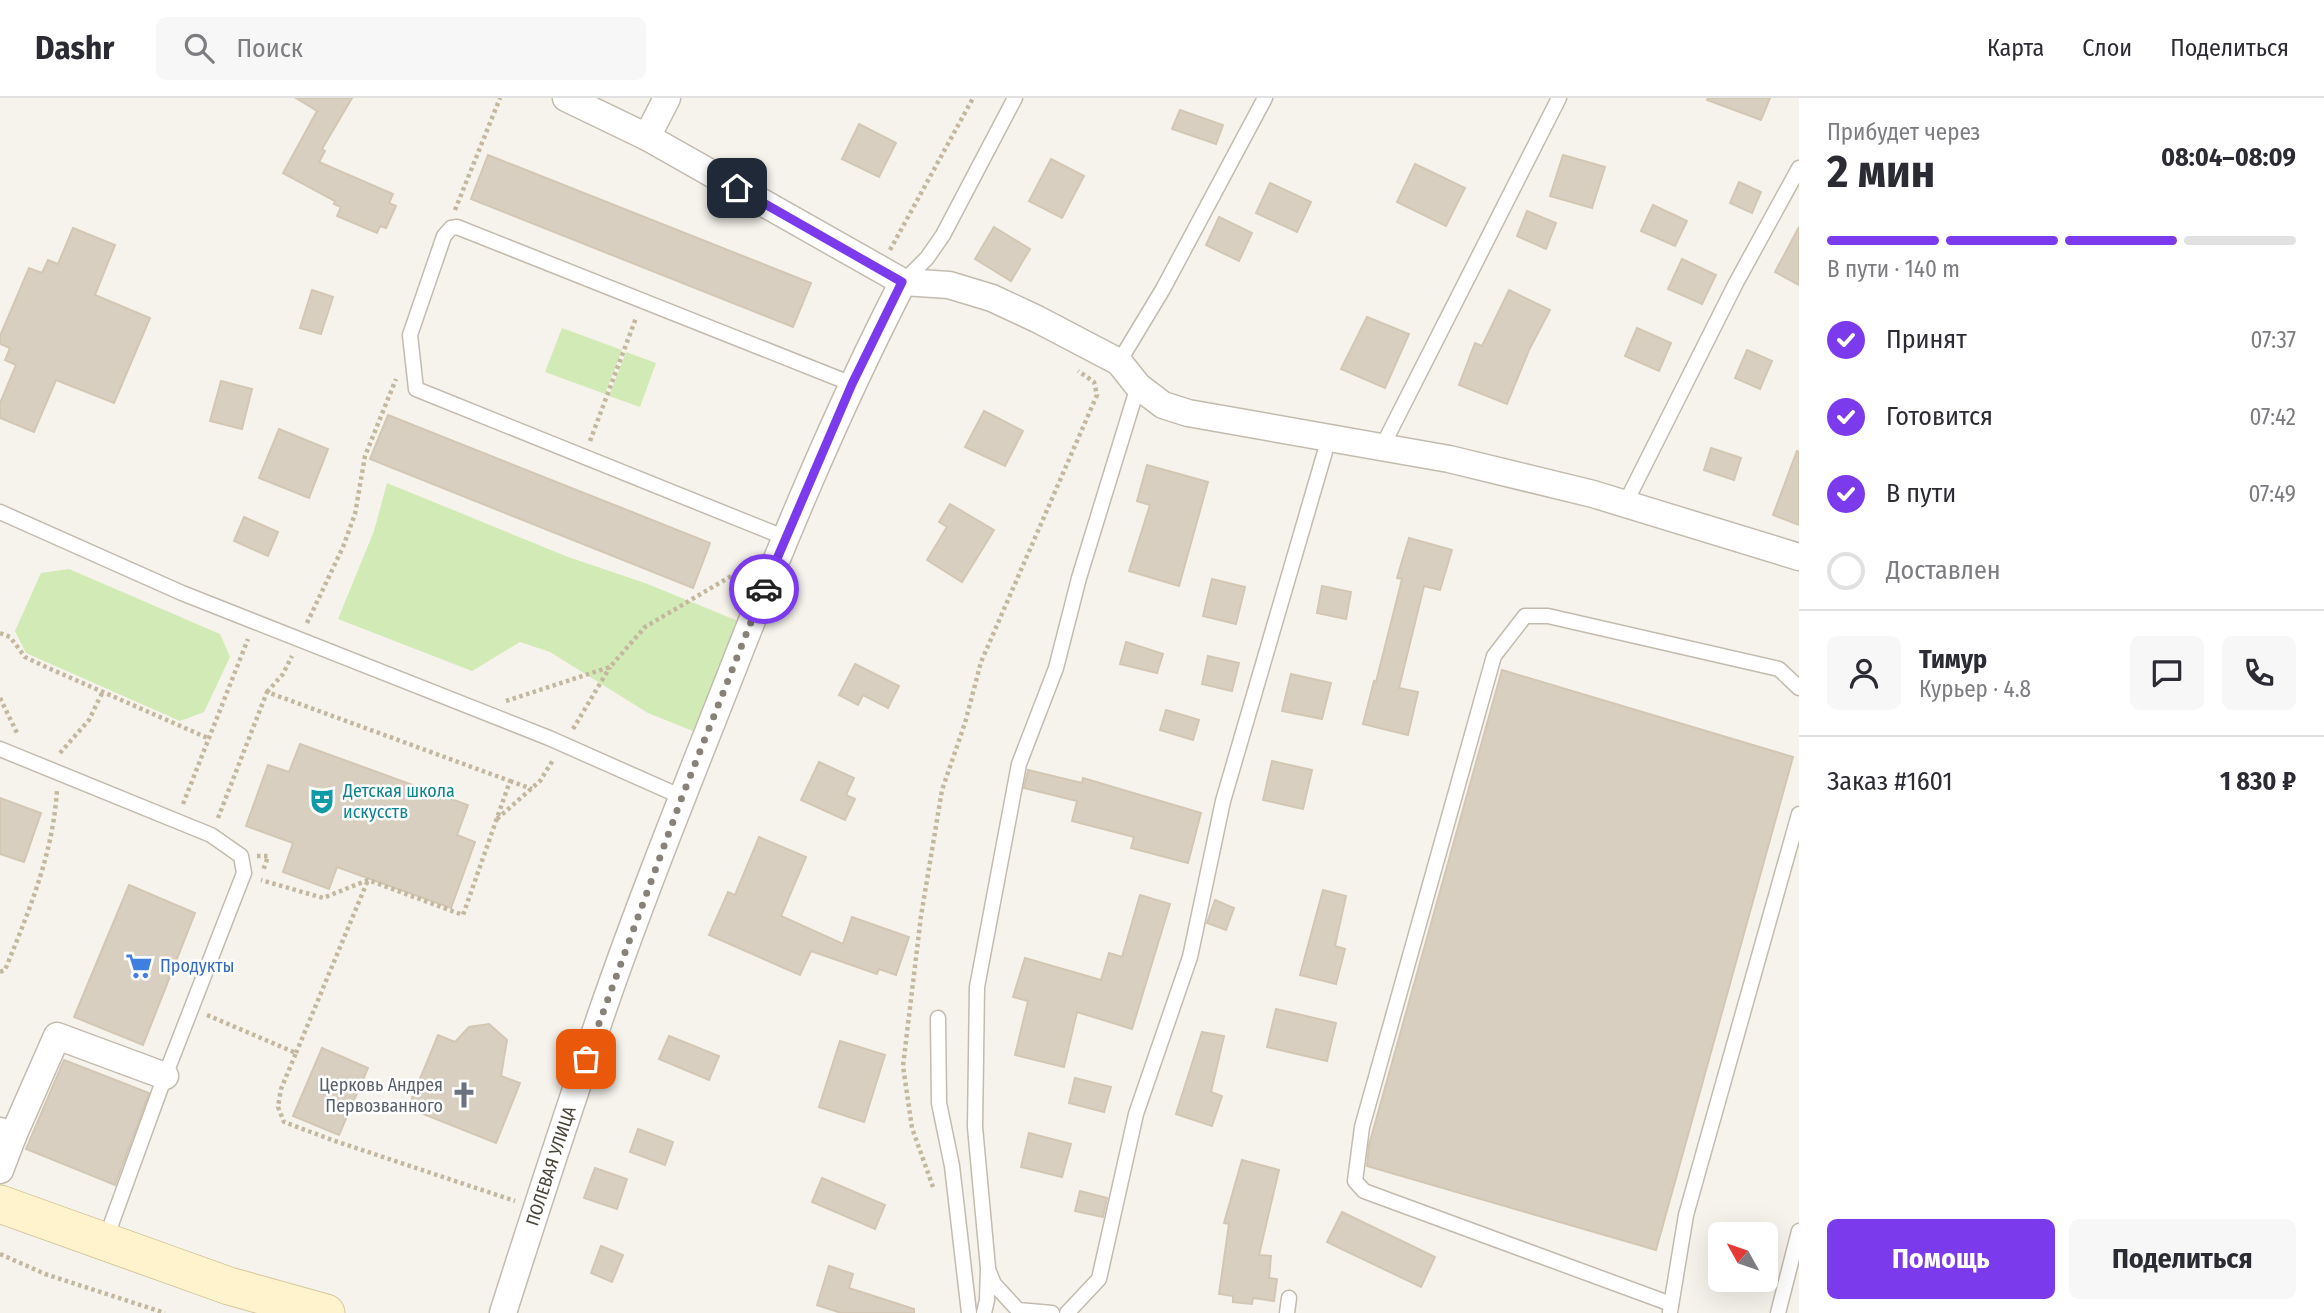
<!DOCTYPE html>
<html lang="ru">
<head>
<meta charset="utf-8">
<style>
  :root { --surface:#fff; --page:#f7f7f7; --text:#2b2b33; --muted:#7c7c81; --line:#e1e1e2; --accent:#7c3aed }
  body { margin:0; font-family:"Fira Sans Condensed",sans-serif; background:var(--page); color:var(--text); height:100vh; display:flex; flex-direction:column; font-size:26px; white-space:nowrap }
  * { box-sizing:border-box; margin:0 }
  p { font-size:23px; color:var(--muted) }
  .icon { flex:none; width:38px; height:38px; fill:none; stroke:currentColor; stroke-width:2; stroke-linecap:round; stroke-linejoin:round }
  .map { position:relative; flex:1; overflow:hidden }
  .panel { display:flex; flex-direction:column; background:var(--surface); width:525px }
  .panel>* { flex:none }
  .needle { width:46px; rotate:310deg }
  .fabs { position:absolute; left:1708px; top:1124px; display:grid; gap:14px }
  .fabs a { display:grid; place-items:center; width:70px; height:70px; border-radius:10px; background:var(--surface); box-shadow:0 7px 28px #0002; font-size:35px }
  .pin { position:absolute; display:grid; place-items:center; width:60px; height:60px; color:#fff; margin:-30px; border-radius:14px; box-shadow:0 4px 10px #0006 }
  .courier { position:absolute; display:grid; place-items:center; width:70px; height:70px; margin:-35px; border:5px solid #7c3aed; border-radius:50%; background:#fff; color:#222; box-shadow:0 2px 9px #0007 }
  .summary em { font-style:normal; font-weight:700 }
  .summary div { display:flex; flex-direction:column-reverse }
  .summary { display:flex; align-items:center; justify-content:space-between; height:119px; padding:0 28px }
  h1 { font-size:46px; font-weight:700; line-height:52px }
  .bar { display:grid; grid-template-columns:repeat(4,1fr); gap:10px 7px; align-content:center; height:84px; padding:0 28px }
  .bar i { height:9px; border-radius:5px; background:var(--line) }
  .bar .on { background:var(--accent) }
  .bar p { grid-column:span 4 }
  .line { display:flex; align-items:center; gap:18px; padding:0 28px; border-top:2px solid var(--line) }
  .line div { flex:1 }
  .round { display:grid; place-items:center; flex:none; width:74px; height:74px; border-radius:10px; background:var(--page) }
  ol { padding:0 28px; list-style:none }
  li { display:flex; align-items:center; gap:21px; height:77px }
  li p { margin-inline-start:auto }
  li .icon { padding:7px; border-radius:50%; background:var(--accent); color:#fff; stroke-width:4 }
  li:last-child { color:var(--muted) }
  li i { width:38px; height:38px; border:4px solid var(--line); border-radius:50% }
  .primary-button { display:flex; gap:14px; margin-top:auto; padding:14px 28px }
  .primary-button a { flex:1; height:80px; border-radius:10px; background:var(--accent); color:#fff; font-size:28px; font-weight:700; line-height:80px; text-align:center }
  .primary-button a+a { background:var(--page); color:var(--text) }
  header { display:flex; align-items:center; gap:42px; box-sizing:border-box; height:98px; padding:0 35px; background:var(--surface); border-bottom:2px solid var(--line) }
  header strong { font-size:33px }
  nav { display:flex; gap:38px; margin-inline-start:auto; font-size:24px }
  .search { width:490px; height:63px; background:var(--page); display:flex; align-items:center; gap:18px; box-sizing:border-box; padding:0 24px; border-radius:10px; color:var(--muted); font-size:26px }
  main { display:flex; flex:1; min-height:0 }
  .map>svg:first-child { display:block }
  .green { fill:#d2eab5 }
  .building { fill:#d8cfc1; stroke:#d3c7b4; stroke-width:2 }
  .lines { fill:none; stroke-linecap:round; stroke-linejoin:round }
  .service-casing { stroke:#c2bbae; stroke-width:17 }
  .minor-casing { stroke:#c2bbae; stroke-width:29 }
  .secondary-casing { stroke:#d6c79b; stroke-width:39 }
  .path { stroke:#c4b79f; stroke-width:4.5; stroke-dasharray:3.5 3.5; stroke-linecap:butt }
  .service { stroke:#fff; stroke-width:14 }
  .minor { stroke:#fff; stroke-width:26 }
  .secondary { stroke:#fff3cd; stroke-width:37 }
  .done { stroke:#878178; stroke-width:7; stroke-dasharray:0 12.6 }
  .route { stroke:#7c3aed; stroke-width:9 }
  .labels { text-anchor:middle; dominant-baseline:central; stroke-width:5; stroke-linejoin:round; paint-order:stroke }
  .culture-label { font-size:18px; fill:#0d838f; stroke:#fff; text-anchor:start }
  .shop-label { font-size:18px; fill:#366cbe; stroke:#fff; text-anchor:start }
  .worship-label { font-size:18px; fill:#5b616d; stroke:#fff; text-anchor:end }
  .street-label { font-size:18px; fill:#4b4439; stroke:#fff }
</style>
</head>
<body>
<header>
<strong>Dashr</strong>
<div class="search"><svg class="icon" aria-label="search" viewBox="0 0 24 24"><circle cx="10" cy="10" r="6"/><path d="M15 15l6 6"/></svg>Поиск</div>
<nav><a>Карта</a><a>Слои</a><a>Поделиться</a></nav>
</header>
<main>
<div class="map">
<svg width="1799" height="1215" viewBox="0 0 1799 1215">
  <rect width="100%" height="100%" fill="#f6f3ec"/>
  <g class="green">
    <polygon points="562,230 622,252 605,296 545,274"/>
    <polygon points="626,254 656,265 640,309 609,298"/>
    <polygon points="387,385 568,459 645,485 738,523 693,633 648,615 550,554 520,544 472,573 338,521 374,433"/>
    <polygon points="69,471 220,536 230,559 204,614 180,623 26,555 15,533 41,475"/>
  </g>
  <g class="building">
    <polygon points="296,0 352,0 322,51 325,53 319,64 393,96 389,105 396,108 386,130 380,128 377,135 337,118 341,109 334,106 335,103 283,75 317,13"/>
    <polygon points="1708,0 1770,0 1761,22 1707,2"/>
    <polygon points="1180,12 1223,27 1216,46 1172,31"/>
    <polygon points="859,26 896,45 879,79 842,61"/>
    <polygon points="488,57 811,185 793,229 471,101"/>
    <polygon points="1563,57 1605,69 1592,110 1550,98"/>
    <polygon points="1051,61 1084,78 1062,120 1029,103"/>
    <polygon points="1415,66 1465,90 1446,128 1397,104"/>
    <polygon points="1739,84 1761,94 1752,115 1730,105"/>
    <polygon points="1270,85 1311,104 1297,134 1256,115"/>
    <polygon points="1653,107 1687,123 1675,148 1641,133"/>
    <polygon points="1527,113 1556,125 1546,151 1517,138"/>
    <polygon points="1219,119 1252,135 1239,163 1206,147"/>
    <polygon points="994,129 1030,151 1011,183 975,161"/>
    <polygon points="1799,129 1799,187 1775,174"/>
    <polygon points="73,130 115,147 95,197 150,220 114,305 56,282 34,334 0,320 0,305 16,267 5,262 10,250 0,246 0,238 29,170 42,175 48,162 58,166"/>
    <polygon points="1682,161 1716,177 1702,206 1668,191"/>
    <polygon points="312,192 333,199 321,236 300,230"/>
    <polygon points="1509,192 1550,212 1529,252 1507,306 1459,287 1475,245 1482,248"/>
    <polygon points="1367,219 1409,236 1385,290 1341,271"/>
    <polygon points="1637,230 1671,245 1659,273 1625,258"/>
    <polygon points="1747,252 1772,263 1760,291 1735,280"/>
    <polygon points="221,283 252,291 242,331 210,323"/>
    <polygon points="984,313 1023,333 1005,368 965,349"/>
    <polygon points="388,317 710,445 693,490 370,361"/>
    <polygon points="279,331 328,351 309,400 259,380"/>
    <polygon points="1711,350 1741,360 1734,382 1704,372"/>
    <polygon points="1797,353 1799,354 1799,427 1773,417"/>
    <polygon points="1147,367 1208,384 1179,488 1129,473 1150,407 1137,403"/>
    <polygon points="950,406 994,432 962,484 927,462 947,429 939,424"/>
    <polygon points="244,419 278,434 268,458 234,443"/>
    <polygon points="1409,440 1452,452 1440,492 1424,488 1399,590 1418,594 1408,637 1363,626 1374,583 1376,584 1402,481 1397,480"/>
    <polygon points="1212,481 1245,489 1236,526 1203,518"/>
    <polygon points="1322,488 1351,494 1346,521 1317,515"/>
    <polygon points="1126,544 1163,556 1157,575 1120,566"/>
    <polygon points="1208,558 1239,565 1232,593 1202,586"/>
    <polygon points="855,566 899,588 888,610 863,597 858,607 839,597"/>
    <polygon points="1502,572 1793,659 1656,1152 1367,1068 1369,1047"/>
    <polygon points="1291,576 1331,585 1322,621 1282,613"/>
    <polygon points="1166,612 1199,622 1193,642 1160,632"/>
    <polygon points="300,646 468,707 457,737 475,744 451,810 337,769 329,791 283,774 293,745 246,728 268,667 289,674"/>
    <polygon points="1272,663 1312,672 1303,711 1263,702"/>
    <polygon points="819,664 854,680 846,697 855,701 845,722 801,702"/>
    <polygon points="1028,672 1082,685 1083,680 1201,715 1188,765 1131,750 1134,739 1072,723 1077,703 1024,690"/>
    <polygon points="0,700 41,715 24,764 0,756"/>
    <polygon points="759,739 806,759 781,818 843,846 852,819 909,839 896,877 879,871 877,876 811,853 800,877 709,837 728,794 735,797"/>
    <polygon points="129,787 195,815 143,947 74,919"/>
    <polygon points="1323,792 1346,798 1335,848 1345,851 1336,886 1300,877"/>
    <polygon points="1140,797 1170,806 1132,931 1077,914 1064,969 1015,957 1028,903 1013,899 1025,860 1101,882 1109,855 1122,859"/>
    <polygon points="1215,802 1234,810 1226,832 1207,825"/>
    <polygon points="1276,911 1336,925 1327,963 1267,949"/>
    <polygon points="489,926 507,942 501,978 520,985 496,1045 408,1010 438,937 455,944 469,929"/>
    <polygon points="1202,934 1224,938 1211,994 1222,998 1212,1028 1176,1016"/>
    <polygon points="669,938 719,958 709,982 659,961"/>
    <polygon points="840,943 885,957 864,1024 819,1009"/>
    <polygon points="322,950 368,970 339,1037 293,1018"/>
    <polygon points="64,962 149,995 115,1087 26,1051"/>
    <polygon points="1075,980 1111,989 1104,1014 1069,1005"/>
    <polygon points="638,1031 673,1044 665,1067 630,1054"/>
    <polygon points="1029,1035 1071,1046 1062,1079 1021,1069"/>
    <polygon points="1242,1062 1279,1072 1259,1157 1271,1158 1269,1180 1277,1181 1274,1203 1253,1200 1252,1206 1233,1204 1233,1198 1219,1196 1229,1126 1224,1125"/>
    <polygon points="595,1070 627,1081 617,1111 584,1100"/>
    <polygon points="822,1080 885,1107 875,1131 812,1104"/>
    <polygon points="1080,1093 1107,1100 1103,1119 1075,1113"/>
    <polygon points="1342,1114 1435,1159 1421,1189 1327,1144"/>
    <polygon points="601,1148 623,1157 612,1184 591,1175"/>
    <polygon points="829,1168 853,1176 849,1190 914,1211 914,1215 841,1215 817,1207"/>
  </g>
  <g class="lines">
    <g class="service-casing">
      <g id="service">
        <polyline points="903,184 927,160 943,137 1015,0"/>
        <polyline points="1119,264 1163,191 1265,0"/>
        <polyline points="1382,349 1559,0"/>
        <polyline points="1625,406 1736,185 1799,70"/>
        <polyline points="0,414 182,495 549,640 682,699"/>
        <polyline points="786,440 416,291 410,237 444,138 451,130 457,129 852,286"/>
        <polyline points="0,651 211,737 241,758 244,775 165,978 105,1143"/>
        <polyline points="938,920 939,1005 952,1068 969,1215"/>
        <polyline points="989,1174 994,1186 1018,1212 1052,1215"/>
        <polyline points="1671,1206 1364,1093 1355,1083 1362,1029 1494,558 1525,518 1548,518 1779,571 1799,590"/>
        <polyline points="1670,1214 1686,1117 1799,716"/>
        <polyline points="984,1215 987,1202 988,1170 975,1029 977,889 1019,666 1056,570 1079,480 1138,288"/>
        <polyline points="1067,1215 1099,1181 1136,1016 1190,859 1223,703 1329,340"/>
        <polyline points="1287,1215 1289,1200"/>
        <polyline points="1778,1215 1799,1133"/>
      </g>
    </g>
    <g class="minor-casing">
      <g id="minor">
        <polyline points="566,0 647,39 903,184 949,187 992,200 1037,221 1119,264 1138,288 1163,307 1188,315 1449,361 1593,396 1799,459"/>
        <polyline points="647,39 667,0"/>
        <polyline points="0,1033 13,1038 0,1072"/>
        <polyline points="13,1038 57,938 165,978"/>
        <path d="M 503,1215 C 535,1114 568,1014 602,914 C 640,804 684,695 727,586 C 780,450 836,314 903,184"/>
      </g>
    </g>
    <g class="secondary-casing">
      <polyline id="secondary" points="0,1106 229,1188 326,1215"/>
    </g>
    <g class="path">
      <polyline points="455,112 500,0"/>
      <polyline points="890,152 973,0"/>
      <polyline points="590,343 636,220"/>
      <polyline points="307,525 343,449 355,416 365,358 396,281"/>
      <polyline points="0,535 10,539 25,559 46,569 210,641"/>
      <polyline points="267,594 283,576 292,558"/>
      <polyline points="0,600 18,637"/>
      <polyline points="506,603 610,569 645,529 733,477"/>
      <polyline points="573,631 610,569"/>
      <polyline points="60,655 89,622 103,593"/>
      <polyline points="510,683 532,691"/>
      <polyline points="183,706 248,541"/>
      <polyline points="218,720 267,594 510,683 463,817 368,782 323,800 261,782"/>
      <polyline points="497,721 540,683 553,662"/>
      <polyline points="257,758 268,758 263,773"/>
      <path d="M 0,874 L 5,872 C 29,813 53,756 57,692"/>
      <polyline points="207,917 296,955 281,991 278,1009 284,1024 335,1043 515,1103"/>
      <polyline points="296,955 368,782"/>
      <polyline points="933,1089 912,1030 903,968 921,818 942,692 965,625 981,564 1097,297 1094,284 1078,273"/>
      <polyline points="0,1156 45,1176 165,1215"/>
    </g>
    <use href="#service" class="service"/>
    <use href="#minor" class="minor"/>
    <use href="#secondary" class="secondary"/>
  </g>
  <g class="lines">
    <polyline class="done" points="586,961 682,699 764,491"/>
    <polyline class="route" points="737,90 902,184 852,286 764,491"/>
  </g>
  <defs>
    <g id="theatre-bare" transform="scale(2.1)"><path d="M-5-5.5Q0-4 5-5.5V0Q5 5 0 6Q-5 5-5 0ZM-3.3-2.5H-1v1.5H-3.3ZM1-2.5H3.3v1.5H1ZM-2.8 1Q0 5.5 2.8 1Z" fill="#0f9aa8" stroke="#fff" stroke-width="2.5" paint-order="stroke"/></g>
    <g id="supermarket-bare" transform="scale(2.1)"><path d="M-6-5.5h2.5l.6 2H6L4.5 2H-2.5L-4.4-4H-6ZM-1.5 3.2a1.3 1.3 0 1 0 .1 0ZM3 3.2a1.3 1.3 0 1 0 .1 0Z" fill="#3f7fe0" stroke="#fff" stroke-width="2.5" paint-order="stroke"/></g>
    <g id="church-bare" transform="scale(2.1)"><path d="M-1.2-6h2.4v3.5h3.3v2.4h-3.3V6h-2.4V-.1h-3.3v-2.4h3.3Z" fill="#6b7280" stroke="#fff" stroke-width="2.5" paint-order="stroke"/></g>
  </defs>
  <g fill-rule="evenodd">
    <use href="#theatre-bare" x="322" y="703"/>
    <use href="#supermarket-bare" x="139" y="868"/>
    <use href="#church-bare" x="464" y="997"/>
  </g>
  <g class="labels">
    <g class="culture-label">
      <text x="343" y="693">Детская школа<tspan x="343" dy="21">искусств</tspan></text>
    </g>
    <g class="shop-label">
      <text x="160" y="868">Продукты</text>
    </g>
    <g class="worship-label">
      <text x="443" y="987">Церковь Андрея<tspan x="443" dy="21">Первозванного</tspan></text>
    </g>
    <g class="street-label">
      <text transform="translate(551 1068) rotate(-72)">ПОЛЕВАЯ УЛИЦА</text>
    </g>
  </g>
</svg>
<div class="fabs">
<a><svg class="needle" viewBox="-14 -14 28 28"><path d="M0-13l5 13h-10z" fill="#e53935"/><path d="M0 13l5-13h-10z" fill="#7c7c81"/></svg></a>
</div>
<div class="pin" style="left:586px;top:961px;background:#ea580c"><svg class="icon" aria-label="bag" viewBox="0 0 24 24"><path d="M5 8h14l-1 12H6zM9 8a3 3 0 0 1 6 0"/></svg></div>
<div class="pin" style="left:737px;top:90px;background:#1f2937"><svg class="icon" aria-label="home" viewBox="0 0 24 24"><path d="M3 11l9-7 9 7M6 9v11h12V9"/></svg></div>
<div class="courier" style="left:764px;top:491px"><svg class="icon" aria-label="car" viewBox="0 0 24 24"><path d="M5 17H2v-5l4-1 3-4h7l3 4 3 1v5h-3M9 17h6M6 11h13"/><circle cx="7" cy="17" r="2"/><circle cx="17" cy="17" r="2"/></svg></div>
</div>
<section class="panel">
<div class="summary"><div><h1>2 мин</h1><p>Прибудет через</p></div><em>08:04–08:09</em></div>
<div class="bar"><i class="on"></i><i class="on"></i><i class="on"></i><i></i><p>В пути · 140 m</p></div>
<ol>
<li><svg class="icon" aria-label="check" viewBox="0 0 24 24"><path d="M5 12l5 5 9-10"/></svg>Принят<p>07:37</p></li>
<li><svg class="icon" aria-label="check" viewBox="0 0 24 24"><path d="M5 12l5 5 9-10"/></svg>Готовится<p>07:42</p></li>
<li><svg class="icon" aria-label="check" viewBox="0 0 24 24"><path d="M5 12l5 5 9-10"/></svg>В пути<p>07:49</p></li>
<li><i></i>Доставлен</li>
</ol>
<div class="line" style="height:126px"><a class="round"><svg class="icon" aria-label="person" viewBox="0 0 24 24"><circle cx="12" cy="8" r="4"/><path d="M4 21q1-7 8-7t8 7"/></svg></a><div><b>Тимур</b><p>Курьер · 4.8</p></div><a class="round"><svg class="icon" aria-label="chat" viewBox="0 0 24 24"><path d="M4 5h16v11H9l-5 4z"/></svg></a><a class="round"><svg class="icon" aria-label="phone" viewBox="0 0 24 24"><path d="M5 4h4l2 5-3 2q2 4 5 5l2-3 5 2v4C11 20 4 13 5 4z"/></svg></a></div>
<div class="line" style="height:91px"><div>Заказ #1601</div><b>1 830 ₽</b></div>
<div class="primary-button"><a>Помощь</a><a>Поделиться</a></div>
</section>
</main>
</body>
</html>
